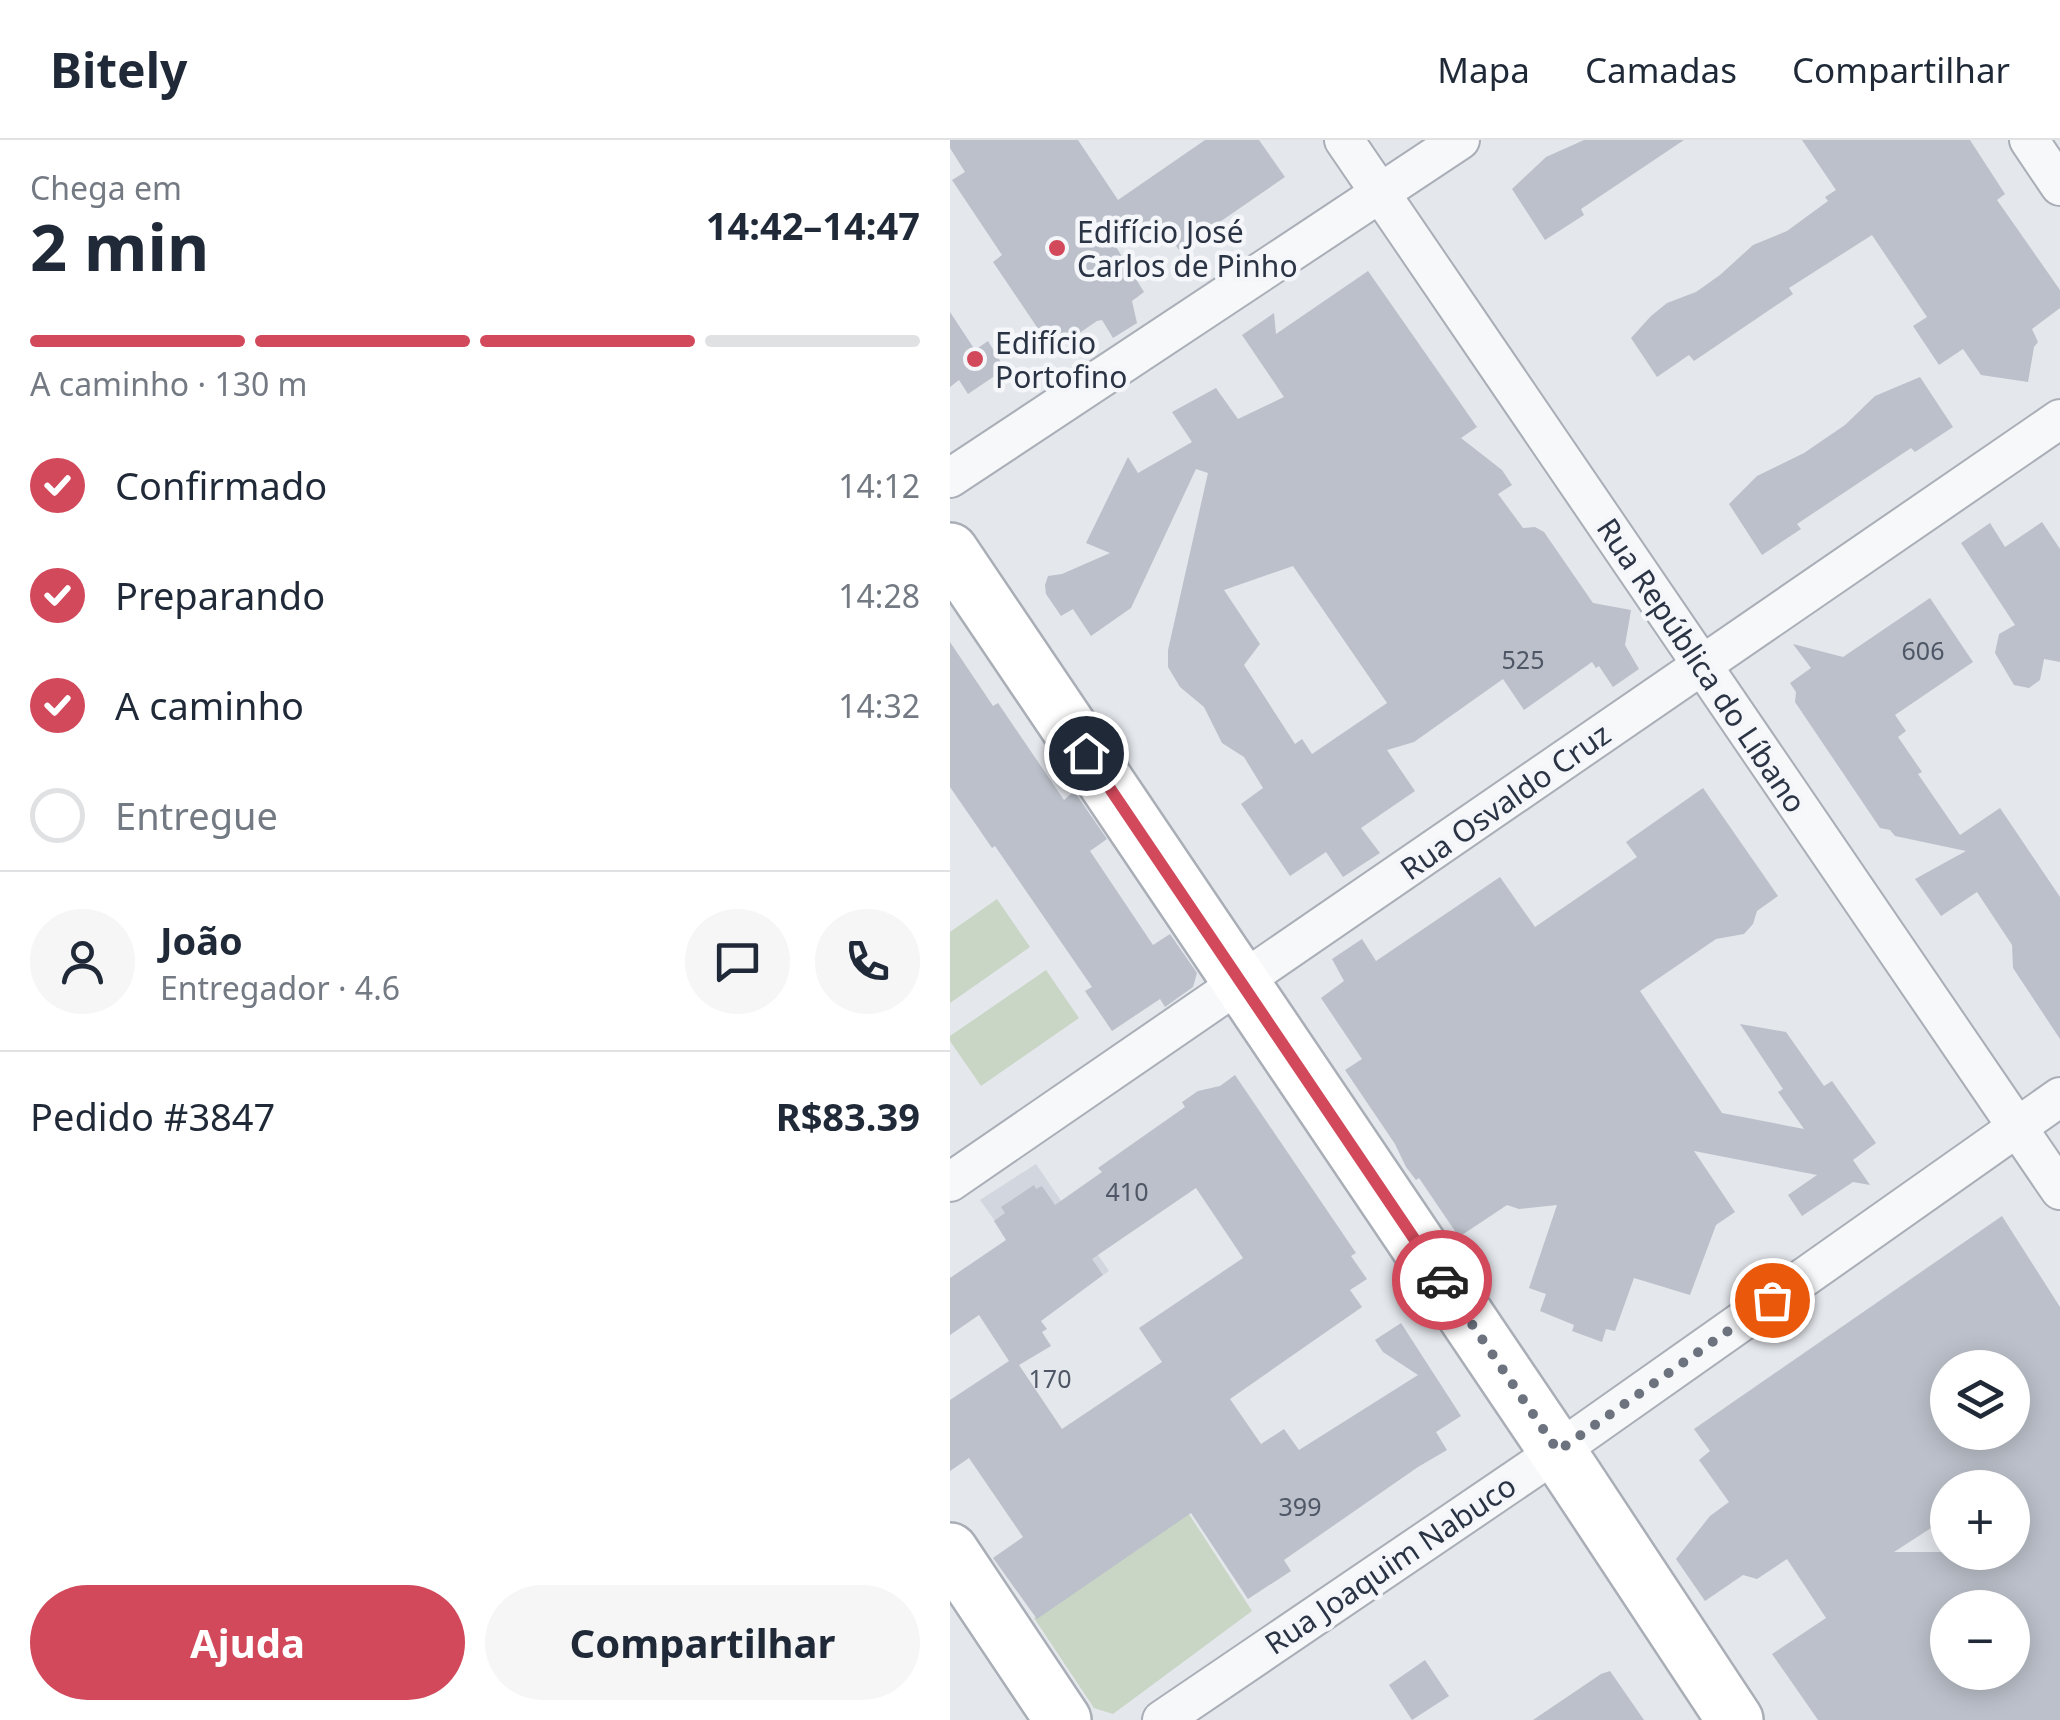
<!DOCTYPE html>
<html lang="pt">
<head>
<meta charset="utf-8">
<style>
  :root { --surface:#fff; --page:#f6f6f7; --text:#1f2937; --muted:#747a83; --line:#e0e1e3; --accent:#d1495b }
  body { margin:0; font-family:"Noto Sans",sans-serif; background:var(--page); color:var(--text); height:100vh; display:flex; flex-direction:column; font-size:38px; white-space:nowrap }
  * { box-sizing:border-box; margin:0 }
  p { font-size:32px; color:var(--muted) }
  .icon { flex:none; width:55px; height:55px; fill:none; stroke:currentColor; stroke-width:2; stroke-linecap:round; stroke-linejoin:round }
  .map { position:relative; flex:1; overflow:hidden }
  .panel { display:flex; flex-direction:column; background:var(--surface); width:950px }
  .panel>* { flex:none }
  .buttons { position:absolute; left:980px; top:1210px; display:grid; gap:20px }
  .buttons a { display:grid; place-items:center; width:100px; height:100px; border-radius:50%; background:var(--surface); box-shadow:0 5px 25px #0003; font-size:50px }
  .pin { position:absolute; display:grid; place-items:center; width:85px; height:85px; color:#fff; margin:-42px; border:5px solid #fff; border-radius:50%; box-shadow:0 2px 10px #0007 }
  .courier { position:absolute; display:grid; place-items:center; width:100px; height:100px; margin:-50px; border:8px solid #d1495b; border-radius:50%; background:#fff; color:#222; box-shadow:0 2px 12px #0007 }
  .headline em { font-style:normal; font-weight:700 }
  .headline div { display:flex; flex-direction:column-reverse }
  .headline { display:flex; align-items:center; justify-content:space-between; height:170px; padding:0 30px }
  h1 { font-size:65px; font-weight:700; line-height:75px }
  .bar { display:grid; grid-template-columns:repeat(4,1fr); gap:15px 10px; align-content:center; height:120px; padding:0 30px }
  .bar i { height:12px; border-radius:8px; background:var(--line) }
  .bar .on { background:var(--accent) }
  .bar p { grid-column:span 4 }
  .line { display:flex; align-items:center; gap:25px; padding:0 30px; border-top:2px solid var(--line) }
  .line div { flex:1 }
  .round { display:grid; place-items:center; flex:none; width:105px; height:105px; border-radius:52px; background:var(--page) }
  ol { padding:0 30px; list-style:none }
  li { display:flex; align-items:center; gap:30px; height:110px }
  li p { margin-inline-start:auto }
  li .icon { padding:10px; border-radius:50%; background:var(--accent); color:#fff; stroke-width:4 }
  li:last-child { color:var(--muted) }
  li i { width:55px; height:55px; border:5px solid var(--line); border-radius:50% }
  .action { display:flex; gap:20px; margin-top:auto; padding:20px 30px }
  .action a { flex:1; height:115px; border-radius:60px; background:var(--accent); color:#fff; font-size:40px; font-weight:700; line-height:115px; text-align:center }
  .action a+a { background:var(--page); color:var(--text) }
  header { display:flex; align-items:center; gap:60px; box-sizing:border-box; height:140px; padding:0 50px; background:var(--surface); border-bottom:2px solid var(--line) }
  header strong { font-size:48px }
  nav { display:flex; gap:55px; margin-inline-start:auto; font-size:35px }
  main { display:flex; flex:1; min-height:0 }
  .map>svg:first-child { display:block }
  .built { fill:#d2d6de }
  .green { fill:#c9d6c5 }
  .building { fill:#bbc0ca; fill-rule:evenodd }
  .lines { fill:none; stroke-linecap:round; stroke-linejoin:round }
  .street-casing { stroke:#a9aeb7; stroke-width:42 }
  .secondary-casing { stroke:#a9aeb7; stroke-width:60 }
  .street { stroke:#f7f8fa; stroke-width:38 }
  .secondary { stroke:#fff; stroke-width:55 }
  .done { stroke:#6c737f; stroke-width:10; stroke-dasharray:0 18 }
  .route { stroke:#d1495b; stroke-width:12 }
  .poi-dot { fill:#d1495b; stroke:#f4f6f9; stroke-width:4 }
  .labels { text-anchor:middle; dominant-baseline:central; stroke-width:9; stroke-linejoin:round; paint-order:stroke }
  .number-label { font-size:25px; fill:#4f5766 }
  .poi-label { font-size:30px; fill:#2b3445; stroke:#f4f6f9; text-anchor:start }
  .street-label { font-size:30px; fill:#2b3445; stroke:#f4f6f9 }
</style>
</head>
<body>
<header>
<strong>Bitely</strong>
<nav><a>Mapa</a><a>Camadas</a><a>Compartilhar</a></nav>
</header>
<main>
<section class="panel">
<div class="headline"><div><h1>2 min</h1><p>Chega em</p></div><em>14:42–14:47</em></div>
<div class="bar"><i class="on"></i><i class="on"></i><i class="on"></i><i></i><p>A caminho · 130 m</p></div>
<ol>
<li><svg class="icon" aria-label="check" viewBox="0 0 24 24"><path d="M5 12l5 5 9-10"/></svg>Confirmado<p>14:12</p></li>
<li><svg class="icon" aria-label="check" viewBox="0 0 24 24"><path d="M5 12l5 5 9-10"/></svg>Preparando<p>14:28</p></li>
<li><svg class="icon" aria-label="check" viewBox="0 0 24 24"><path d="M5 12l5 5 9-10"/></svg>A caminho<p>14:32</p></li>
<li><i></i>Entregue</li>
</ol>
<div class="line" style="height:180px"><a class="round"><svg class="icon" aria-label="person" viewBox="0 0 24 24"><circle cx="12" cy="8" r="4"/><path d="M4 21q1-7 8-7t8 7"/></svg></a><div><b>João</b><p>Entregador · 4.6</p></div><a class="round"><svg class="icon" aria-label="chat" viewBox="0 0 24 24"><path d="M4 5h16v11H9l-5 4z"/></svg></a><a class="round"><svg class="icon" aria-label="phone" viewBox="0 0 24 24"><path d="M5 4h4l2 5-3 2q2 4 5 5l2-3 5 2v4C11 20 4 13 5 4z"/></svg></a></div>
<div class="line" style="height:130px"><div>Pedido #3847</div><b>R$83.39</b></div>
<div class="action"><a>Ajuda</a><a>Compartilhar</a></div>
</section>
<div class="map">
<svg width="1110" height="1580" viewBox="0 0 1110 1580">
  <rect width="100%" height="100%" fill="#e4e7ec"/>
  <polygon class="built" points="86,1024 159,1131 106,1167 30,1060"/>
  <g class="green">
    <polygon points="47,759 80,807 0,863 0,792"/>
    <polygon points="96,830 129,878 31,946 0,901 0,896"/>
    <polygon points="237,1371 302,1471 163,1574 144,1568 84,1478"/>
  </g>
  <g class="building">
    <polygon points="0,0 128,0 168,60 255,0 309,0 335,37 229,110 206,77 163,102 194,152 182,161 187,183 163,198 152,180 147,181 103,211 43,122 52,115 2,40 15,32 0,8"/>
    <polygon points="634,0 734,0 631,69 634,75 595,100 562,49 596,17"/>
    <polygon points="852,0 1020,0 1055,54 1047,60 1110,150 1110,168 1082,189 1088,202 1084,207 1078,242 1031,235 1013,209 989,225 963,186 977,177 922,95 839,148 843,154 744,221 739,215 707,237 681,198 701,176 717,163 746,152 770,135 803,105 837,91 878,61 875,57 886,50"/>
    <path d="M 418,131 L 527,287 L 511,298 L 552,330 L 562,345 L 548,354 L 573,388 L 585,387 L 594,392 L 643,463 L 681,470 L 675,505 L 689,529 L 663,547 L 649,526 L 646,528 L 642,522 L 574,570 L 553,539 L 464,602 L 437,610 L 465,651 L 411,688 L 430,713 L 393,737 L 376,712 L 340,736 L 291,664 L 313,648 L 294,617 L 272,603 L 254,567 L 230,547 L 218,527 L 218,510 L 258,333 L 246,329 L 181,468 L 141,496 L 123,469 L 111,476 L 96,454 L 95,445 L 98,436 L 112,434 L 160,413 L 136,403 L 178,317 L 188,333 L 242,302 L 222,272 L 266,248 L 288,279 L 334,257 L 292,195 L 324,173 L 326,194 ZM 343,426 L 437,563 L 362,614 L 352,599 L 345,604 L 294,525 L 310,504 L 274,450 Z"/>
    <polygon points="0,172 25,210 38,201 55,229 18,254 9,240 0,247"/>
    <polygon points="970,237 1003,287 965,312 961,308 847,384 851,389 812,415 779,364 807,336 854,313 895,285 925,256"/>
    <polygon points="1092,382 1110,409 1110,522 1094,519 1090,540 1079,548 1064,545 1045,513 1049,494 1065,485 1011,403 1040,383 1055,407"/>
    <polygon points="980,458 1023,522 945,575 956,591 948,597 972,632 968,634 1010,695 1050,668 1110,757 1110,899 1063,828 1062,805 1027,752 991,776 965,739 1016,711 945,696 940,690 930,688 845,562 846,552 840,543 861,528 843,504 893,517"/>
    <polygon points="0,502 43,566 48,563 114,660 124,651 157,699 140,711 203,805 220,794 247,833 243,847 215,867 210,859 162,891 135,851 142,847 45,706 42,708 0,647"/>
    <polygon points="753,648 828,756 807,771 803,784 794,794 766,799 690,851 772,973 854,989 828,952 833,949 790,884 836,892 874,946 882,941 926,1003 903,1020 920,1045 903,1042 852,1076 838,1055 867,1035 744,1011 785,1072 766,1085 740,1155 684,1138 665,1191 656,1189 652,1202 622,1191 624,1185 590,1171 596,1154 579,1148 607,1065 569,1069 557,1065 509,1097 469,1038 466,1040 456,1027 445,1004 395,930 412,919 371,858 394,841 382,819 412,799 426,821 550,737 585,787 687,717 676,702"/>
    <path d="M 285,935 L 406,1113 L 401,1116 L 417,1139 L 400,1150 L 412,1167 L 280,1259 L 311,1304 L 334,1289 L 349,1310 L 468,1235 L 433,1212 L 425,1200 L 451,1183 L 511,1276 L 486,1292 L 497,1310 L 468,1327 L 334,1420 L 341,1431 L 298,1459 L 241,1373 L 87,1479 L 43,1418 L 73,1397 L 19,1318 L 0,1331 L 0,1260 L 59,1221 L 29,1175 L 0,1195 L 0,1138 L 56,1100 L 44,1081 L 55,1073 L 51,1067 L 84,1045 L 86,1049 L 92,1046 L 105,1065 L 152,1032 L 148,1028 L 235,967 L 232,962 L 248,951 L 270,946 ZM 246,1048 L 293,1118 L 189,1188 L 212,1222 L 112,1289 L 69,1225 L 101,1206 L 92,1192 L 97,1189 L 91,1181 L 153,1135 L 142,1119 Z"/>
    <path d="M 1052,1076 L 1110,1167 L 1110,1580 L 868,1580 L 822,1514 L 876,1478 L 837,1419 L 807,1439 L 793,1435 L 755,1461 L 726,1419 L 760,1376 L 779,1362 L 749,1320 L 760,1311 L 744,1289 ZM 998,1228 L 1062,1228 L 1062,1292 L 998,1292 ZM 998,1348 L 1062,1348 L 1062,1412 L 944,1412 L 998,1377 ZM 998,1468 L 1062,1468 L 1062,1532 L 998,1532 Z"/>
    <polygon points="475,1520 499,1556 462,1580 439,1545"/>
    <polygon points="660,1531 694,1580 583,1580 651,1534"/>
  </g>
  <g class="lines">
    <g class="street-casing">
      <g id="street">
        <polyline points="394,0 1110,1050"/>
        <polyline points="1079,0 1110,46"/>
        <polyline points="0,338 510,0"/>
        <polyline points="0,1042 1110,279"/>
        <polyline points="212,1580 608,1311 1110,957"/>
      </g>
    </g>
    <g class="secondary-casing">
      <g id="secondary">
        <polyline points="0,411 622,1333 785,1580"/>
        <polyline points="0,1411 113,1580"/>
      </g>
    </g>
    <use href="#street" class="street"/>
    <use href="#secondary" class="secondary"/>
  </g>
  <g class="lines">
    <polyline class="done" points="492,1140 608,1311 822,1160"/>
    <polyline class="route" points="136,613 492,1140"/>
  </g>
  <g class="poi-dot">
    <circle cx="107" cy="108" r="10"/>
    <circle cx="25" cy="219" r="10"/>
  </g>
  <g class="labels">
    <g class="number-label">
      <text x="973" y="510">606</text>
      <text x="573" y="519">525</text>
      <text x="177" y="1051">410</text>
      <text x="100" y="1238">170</text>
      <text x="350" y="1366">399</text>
    </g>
    <g class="poi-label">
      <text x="127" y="91">Edifício José<tspan x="127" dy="34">Carlos de Pinho</tspan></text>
      <text x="45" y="202">Edifício<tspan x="45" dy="34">Portofino</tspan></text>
    </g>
    <g class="street-label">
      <text transform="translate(752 525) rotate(56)">Rua República do Líbano</text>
      <text transform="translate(555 661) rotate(-35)">Rua Osvaldo Cruz</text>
      <text transform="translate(440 1424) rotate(-34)">Rua Joaquim Nabuco</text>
    </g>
  </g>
</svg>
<div class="buttons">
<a><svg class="icon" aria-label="layers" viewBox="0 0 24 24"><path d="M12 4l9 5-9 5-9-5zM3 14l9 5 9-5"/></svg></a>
<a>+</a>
<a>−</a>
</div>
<div class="pin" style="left:822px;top:1160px;background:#ea580c"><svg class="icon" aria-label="bag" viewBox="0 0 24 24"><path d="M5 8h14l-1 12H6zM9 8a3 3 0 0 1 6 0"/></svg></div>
<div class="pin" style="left:136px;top:613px;background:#1f2937"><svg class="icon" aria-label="home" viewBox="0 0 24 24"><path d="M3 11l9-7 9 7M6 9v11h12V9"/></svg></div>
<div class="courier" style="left:492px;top:1140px"><svg class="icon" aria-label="car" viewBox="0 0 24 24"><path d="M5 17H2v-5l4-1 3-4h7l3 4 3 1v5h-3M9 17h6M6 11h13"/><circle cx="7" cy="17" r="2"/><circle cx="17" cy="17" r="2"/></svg></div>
</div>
</main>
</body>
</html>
